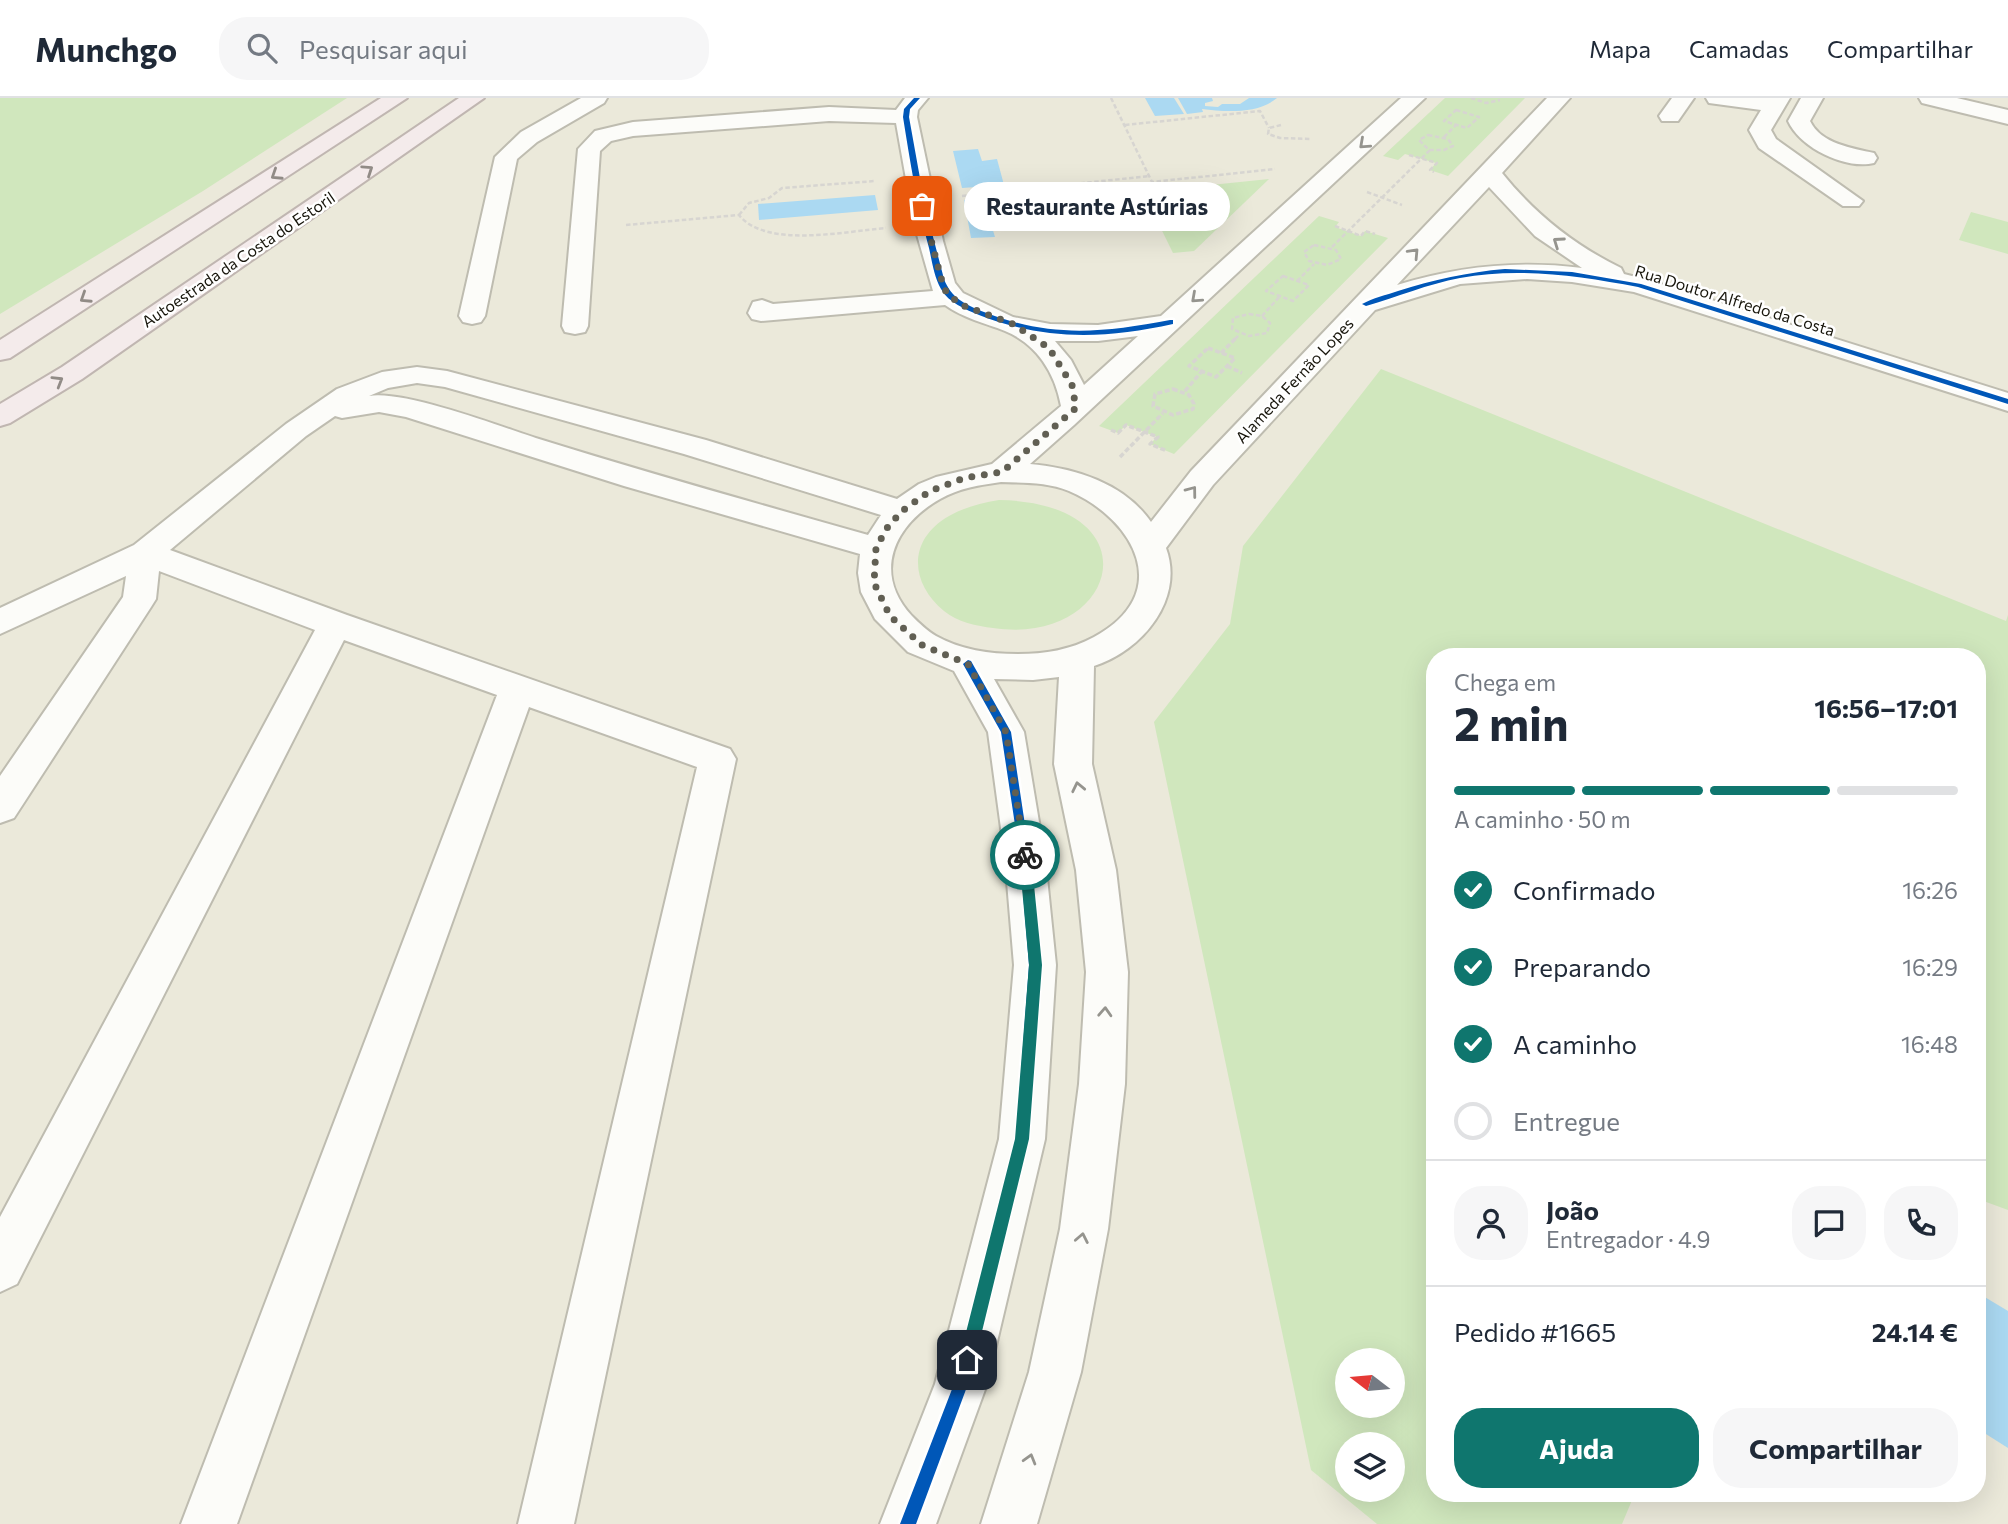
<!DOCTYPE html>
<html lang="pt">
<head>
<meta charset="utf-8">
<style>
  :root { --surface:#fff; --page:#f6f6f7; --text:#1f2937; --muted:#747a83; --line:#e0e1e3; --accent:#0f766e }
  body { margin:0; font-family:Commissioner,sans-serif; background:var(--page); color:var(--text); height:100vh; display:flex; flex-direction:column; font-size:26px; white-space:nowrap }
  * { box-sizing:border-box; margin:0 }
  p { font-size:23px; color:var(--muted) }
  .icon { flex:none; width:38px; height:38px; fill:none; stroke:currentColor; stroke-width:2; stroke-linecap:round; stroke-linejoin:round }
  .map { position:relative; flex:1; overflow:hidden }
  .side { position:absolute; left:1426px; top:550px; width:560px; height:854px; display:flex; flex-direction:column; background:var(--surface); border-radius:28px; box-shadow:0 7px 28px #0002 }
  .side>* { flex:none }
  .needle { width:46px; rotate:286deg }
  .buttons { position:absolute; left:1335px; top:1250px; display:grid; gap:14px }
  .buttons a { display:grid; place-items:center; width:70px; height:70px; border-radius:50%; background:var(--surface); box-shadow:0 7px 28px #0002; font-size:35px }
  .pin { position:absolute; display:grid; place-items:center; width:60px; height:60px; color:#fff; margin:-30px; border-radius:14px; box-shadow:0 4px 10px #0006 }
  .courier { position:absolute; display:grid; place-items:center; width:70px; height:70px; margin:-35px; border:5px solid #0f766e; border-radius:50%; background:#fff; color:#222; box-shadow:0 2px 9px #0007 }
  .bubble { position:absolute; height:49px; border-radius:24px; background:var(--surface); box-shadow:0 7px 28px #0002; font-size:23px; font-weight:700; line-height:49px; text-align:center }
  .summary em { font-style:normal; font-weight:700 }
  .summary div { display:flex; flex-direction:column-reverse }
  .summary { display:flex; align-items:center; justify-content:space-between; height:119px; padding:0 28px }
  h1 { font-size:46px; font-weight:700; line-height:52px }
  .bar { display:grid; grid-template-columns:repeat(4,1fr); gap:10px 7px; align-content:center; height:84px; padding:0 28px }
  .bar i { height:9px; border-radius:5px; background:var(--line) }
  .bar .on { background:var(--accent) }
  .bar p { grid-column:span 4 }
  .line { display:flex; align-items:center; gap:18px; padding:0 28px; border-top:2px solid var(--line) }
  .line div { flex:1 }
  .round { display:grid; place-items:center; flex:none; width:74px; height:74px; border-radius:28px; background:var(--page) }
  ol { padding:0 28px; list-style:none }
  li { display:flex; align-items:center; gap:21px; height:77px }
  li p { margin-inline-start:auto }
  li .icon { padding:7px; border-radius:50%; background:var(--accent); color:#fff; stroke-width:4 }
  li:last-child { color:var(--muted) }
  li i { width:38px; height:38px; border:4px solid var(--line); border-radius:50% }
  .button { display:flex; gap:14px; margin-top:auto; padding:14px 28px }
  .button a { flex:1; height:80px; border-radius:28px; background:var(--accent); color:#fff; font-size:28px; font-weight:700; line-height:80px; text-align:center }
  .button a+a { background:var(--page); color:var(--text) }
  header { display:flex; align-items:center; gap:42px; box-sizing:border-box; height:98px; padding:0 35px; background:var(--surface); border-bottom:2px solid var(--line) }
  header strong { font-size:33px }
  nav { display:flex; gap:38px; margin-inline-start:auto; font-size:24px }
  .search { width:490px; height:63px; background:var(--page); display:flex; align-items:center; gap:18px; box-sizing:border-box; padding:0 24px; border-radius:28px; color:var(--muted); font-size:26px }
  .map>svg:first-child { display:block }
  .green { fill:#d0e7bd; fill-rule:evenodd }
  .water { fill:#abd9f2 }
  .lines { fill:none; stroke-linecap:round; stroke-linejoin:round }
  .minor-casing { stroke:#bebcb0; stroke-width:4 }
  .highway-casing { stroke:#c0b6b1; stroke-width:4 }
  .path-far1 { stroke:#d7d5d1; stroke-width:2.5; stroke-dasharray:4.5 2.5; stroke-linecap:butt }
  .path { stroke:#d7d5d1; stroke-width:3.5; stroke-dasharray:5 2.5; stroke-linecap:butt }
  .minor { fill:#fcfcf9; fill-rule:evenodd }
  .highway { fill:#f4ebeb; fill-rule:evenodd }
  .cycleway-casing { stroke:#fff; stroke-width:5 }
  .cycleway { fill:#0057b8; fill-rule:evenodd }
  .oneway { stroke:#95948e }
  .oneway2 { stroke:#918b86 }
  .route { fill:#0f766e }
  .done { stroke:#615f53; stroke-width:7; stroke-dasharray:0 12.6 }
  .labels { text-anchor:middle; dominant-baseline:central; stroke-width:5; stroke-linejoin:round; paint-order:stroke }
  .far-street-label { font-size:16px; fill:#17150b; stroke:#fff }
</style>
</head>
<body>
<header>
<strong>Munchgo</strong>
<div class="search"><svg class="icon" aria-label="search" viewBox="0 0 24 24"><circle cx="10" cy="10" r="6"/><path d="M15 15l6 6"/></svg>Pesquisar aqui</div>
<nav><a>Mapa</a><a>Camadas</a><a>Compartilhar</a></nav>
</header>
<div class="map">
<svg width="2008" height="1426" viewBox="0 0 2008 1426">
  <rect width="100%" height="100%" fill="#ebe9da"/>
  <g class="green">
    <polygon points="0,0 347,0 203,93 0,216"/>
    <polygon points="1445,0 1525,0 1448,78 1430,72 1436,65 1405,56 1398,62 1383,58"/>
    <polygon points="1269,81 1194,153 1173,155 1143,94"/>
    <polygon points="1971,114 2008,124 2008,156 1959,142"/>
    <polygon points="1319,118 1339,124 1335,129 1361,138 1365,133 1388,140 1174,356 1150,346 1157,339 1126,327 1118,335 1099,328"/>
    <path d="M 1381,271 L 2006,523 L 2008,517 L 2008,1112 L 1978,1101 L 1978,558 L 1435,558 L 1435,1395 L 1635,1395 L 1622,1426 L 1377,1426 L 1311,1372 L 1154,624 L 1230,526 L 1243,448 ZM 1348,1262 L 1393,1262 L 1393,1307 L 1348,1307 ZM 1348,1346 L 1393,1346 L 1393,1391 L 1348,1391 Z"/>
    <path d="M 999,402 C 1158,405 1118,549 993,530 C 977,528 957,524 944,513 C 910,485 907,442 949,418 C 965,409 981,405 999,402 Z"/>
  </g>
  <g class="water">
    <polygon points="1145,0 1174,0 1184,16 1155,18"/>
    <path d="M 1178,0 L 1212,0 L 1213,3 L 1205,5 L 1205,8 L 1218,9 L 1222,6 L 1240,6 L 1249,0 L 1277,0 C 1258,16 1226,14 1202,11 L 1203,14 L 1187,16 Z"/>
    <polygon points="978,51 982,63 997,61 1004,87 962,90 953,53"/>
    <polygon points="875,97 878,112 759,122 758,106"/>
    <polygon points="1007,98 1017,124 991,126 995,139 971,140 964,102"/>
    <polygon points="1978,1195 2008,1213 2008,1350 1978,1331"/>
  </g>
  <g class="lines">
    <g class="minor-casing">
      <g id="minor">
        <polygon points="581,0 607,0 604,5 537,44 517,61 485,218 481,224 472,226 463,224 459,218 495,59 521,34"/>
        <path d="M 905,0 L 928,0 L 918,12 L 917,19 L 943,143 L 955,185 L 963,195 L 1013,219 L 1050,226 L 1098,227 L 1161,218 L 1401,0 L 1425,0 L 1074,327 L 1030,366 C 1075,370 1124,385 1151,424 L 1191,373 L 1547,0 L 1570,0 L 1502,75 C 1535,116 1574,147 1621,170 L 1624,176 L 1648,182 L 2008,295 L 2008,313 L 1634,194 L 1572,184 L 1527,181 L 1460,186 L 1375,212 L 1213,387 L 1166,450 C 1185,501 1142,553 1094,568 L 1092,666 L 1116,772 L 1128,874 L 1125,986 L 1108,1131 L 1081,1274 L 1037,1426 L 981,1426 L 1029,1274 L 1060,1131 L 1079,986 L 1086,874 L 1076,772 L 1054,666 L 1059,579 L 1033,582 L 994,581 L 1024,634 L 1045,760 L 1056,867 L 1045,1041 L 987,1286 L 936,1426 L 880,1426 L 935,1286 L 999,1041 L 1014,867 L 1005,760 L 988,634 L 954,573 L 908,554 L 875,521 L 861,494 L 858,475 L 860,456 L 624,388 L 406,319 L 379,314 L 342,320 L 335,318 L 306,338 L 170,452 L 347,517 L 730,651 L 736,661 L 574,1426 L 518,1426 L 697,669 L 529,609 L 237,1426 L 181,1426 L 497,597 L 344,542 L 17,1186 L 0,1194 L 0,1119 L 315,532 L 159,473 L 156,501 L 151,509 L 14,720 L 0,725 L 0,678 L 123,499 L 126,478 L 0,536 L 0,510 L 134,447 L 286,326 L 337,291 L 382,274 L 417,269 L 447,273 L 706,342 L 897,401 L 919,386 L 936,379 L 992,366 L 1061,308 C 1055,275 1037,246 1005,233 C 985,225 963,220 945,207 L 761,223 L 752,221 L 748,215 L 753,204 L 762,202 L 773,206 L 933,193 L 914,126 L 896,25 L 829,23 L 633,38 L 611,43 L 600,53 L 588,228 L 585,234 L 575,236 L 565,234 L 562,228 L 578,51 L 595,33 L 633,24 L 829,9 L 896,12 ZM 1489,89 L 1535,138 L 1582,170 C 1518,162 1459,168 1397,187 ZM 1138,238 L 1084,287 L 1071,262 L 1055,243 L 1098,243 ZM 417,285 L 445,289 L 684,356 L 881,417 L 868,437 C 758,406 648,375 539,341 C 501,329 405,292 369,298 L 388,290 ZM 1001,384 C 1023,385 1048,384 1069,393 C 1136,422 1174,496 1094,539 C 1070,552 1045,556 1018,556 C 989,556 961,552 936,538 C 927,533 919,525 912,518 C 872,475 894,427 940,401 C 959,390 980,387 1001,384 Z"/>
        <polygon points="1672,0 1694,0 1678,23 1662,23 1659,18"/>
        <polygon points="1706,0 1790,0 1771,32 1776,41 1863,103 1859,108 1843,108 1759,50 1749,32 1761,12 1709,5"/>
        <path d="M 1801,0 L 1823,0 L 1810,23 C 1821,46 1852,50 1874,55 L 1877,60 L 1874,65 C 1846,72 1800,50 1788,23 Z"/>
        <polygon points="1919,0 1957,0 2008,12 2008,26 1922,5"/>
      </g>
    </g>
    <g class="highway-casing">
      <g id="highway">
        <polygon points="381,0 407,0 10,260 0,262 0,242"/>
        <polygon points="459,0 484,0 82,281 10,325 0,328 0,306 62,269"/>
      </g>
    </g>
    <g class="path-far1">
      <polyline points="1111,0 1152,84 1275,71"/>
      <polyline points="1471,0 1486,5 1500,2"/>
      <polygon points="1456,12 1479,19 1467,30 1444,23"/>
      <polyline points="1125,27 1260,13 1269,30"/>
      <polyline points="1281,27 1269,30 1268,36 1280,40 1311,41"/>
      <polygon points="1428,37 1448,41 1453,48 1444,52 1429,52 1419,42"/>
      <polyline points="1444,39 1456,27"/>
      <polyline points="1409,57 1437,65 1430,72 1434,74"/>
      <polyline points="1367,94 1402,107"/>
      <polyline points="962,98 1149,78"/>
      <polyline points="739,117 749,105 769,100 782,90 875,83"/>
      <path d="M 626,127 L 739,117 C 766,151 846,133 886,130"/>
      <polyline points="1335,128 1361,138 1365,133 1375,136"/>
      <polygon points="1314,147 1336,152 1341,161 1327,167 1309,163 1304,154"/>
      <polyline points="1332,149 1430,52"/>
      <polygon points="1283,178 1309,187 1293,203 1266,193"/>
      <polyline points="1297,183 1314,166"/>
      <polygon points="1249,216 1262,218 1270,225 1267,235 1249,238 1232,231 1233,220"/>
      <polyline points="1262,218 1280,198"/>
      <polyline points="1235,241 1240,236"/>
    </g>
    <g class="path">
      <polygon points="1208,250 1235,260 1216,279 1189,268"/>
      <polyline points="1221,255 1236,240"/>
      <polyline points="1227,268 1242,275"/>
      <polygon points="1173,291 1189,297 1194,306 1193,311 1173,317 1153,308 1155,296"/>
      <polyline points="1185,293 1202,273"/>
      <polyline points="1111,332 1118,335 1126,327 1158,339 1150,346 1167,353"/>
      <polyline points="1120,359 1163,315"/>
    </g>
    <use href="#minor" class="minor"/>
    <use href="#highway" class="highway"/>
    <g class="cycleway-casing">
      <g id="cycleway">
        <path d="M 914,0 L 920,0 L 910,11 L 909,19 L 925,108 L 944,181 C 951,200 966,207 984,214 C 1049,240 1102,235 1170,222 L 1173,222 L 1173,226 C 1105,241 1045,243 979,217 C 965,211 949,205 941,191 C 934,179 932,163 929,150 C 917,107 910,63 903,19 L 904,11 Z"/>
        <path d="M 1505,171 L 1572,174 L 1641,186 L 2008,301 L 2008,306 L 1638,189 C 1579,178 1519,169 1460,180 C 1428,186 1397,199 1366,208 L 1362,206 C 1373,200 1386,197 1398,193 C 1433,182 1468,174 1505,171 Z"/>
        <polygon points="968,562 971,563 1011,634 1030,760 1041,867 1028,1041 968,1286 916,1426 900,1426 954,1286 1016,1041 1029,867 1020,760 1001,634 963,566"/>
      </g>
    </g>
    <use href="#cycleway" class="cycleway"/>
  </g>
  <defs><path id="oneway-chevron" d="M-2-3.5L2.5 0L-2 3.5" fill="none" stroke-width="1.6" stroke-linecap="round" stroke-linejoin="round" transform="scale(1.75)"/></defs>
  <g class="oneway">
    <use href="#oneway-chevron" transform="translate(1364 46) rotate(138)"/>
    <use href="#oneway-chevron" transform="translate(1558 144) rotate(-145)"/>
    <use href="#oneway-chevron" transform="translate(1414 155) rotate(-47)"/>
    <use href="#oneway-chevron" transform="translate(1196 200) rotate(138)"/>
    <use href="#oneway-chevron" transform="translate(1192 393) rotate(-53)"/>
    <use href="#oneway-chevron" transform="translate(1078 689) rotate(-102)"/>
    <use href="#oneway-chevron" transform="translate(1105 914) rotate(-87)"/>
    <use href="#oneway-chevron" transform="translate(1082 1140) rotate(-79)"/>
    <use href="#oneway-chevron" transform="translate(1030 1361) rotate(-74)"/>
  </g>
  <g class="oneway2">
    <use href="#oneway-chevron" transform="translate(368 72) rotate(-34)"/>
    <use href="#oneway-chevron" transform="translate(276 77) rotate(147)"/>
    <use href="#oneway-chevron" transform="translate(85 200) rotate(147)"/>
    <use href="#oneway-chevron" transform="translate(58 283) rotate(-31)"/>
  </g>
  <polygon class="route" points="1025,752 1031,757 1042,867 1029,1041 975,1262 972,1267 967,1270 962,1267 959,1262 1015,1041 1029,867 1019,757"/>
  <g class="lines">
    <polyline class="done" points="922,108 944,191 959,206 1013,226 1049,250 1072,287 1076,310 1002,374 964,380 930,393 902,413 887,430 876,450 874,485 890,518 922,547 968,566 1006,634 1025,757"/>
  </g>
  <g class="labels">
    <g class="far-street-label">
      <text transform="translate(238 161) rotate(-34)">Autoestrada da Costa do Estoril</text>
      <text transform="translate(1735 202) rotate(17)">Rua Doutor Alfredo da Costa</text>
      <text transform="translate(1294 282) rotate(-47)">Alameda Fernão Lopes</text>
    </g>
  </g>
</svg>
<div class="buttons">
<a><svg class="needle" viewBox="-14 -14 28 28"><path d="M0-13l5 13h-10z" fill="#e53935"/><path d="M0 13l5-13h-10z" fill="#747a83"/></svg></a>
<a><svg class="icon" aria-label="layers" viewBox="0 0 24 24"><path d="M12 4l9 5-9 5-9-5zM3 14l9 5 9-5"/></svg></a>
</div>
<div class="pin" style="left:922px;top:108px;background:#ea580c"><svg class="icon" aria-label="bag" viewBox="0 0 24 24"><path d="M5 8h14l-1 12H6zM9 8a3 3 0 0 1 6 0"/></svg></div>
<div class="pin" style="left:967px;top:1262px;background:#1f2937"><svg class="icon" aria-label="home" viewBox="0 0 24 24"><path d="M3 11l9-7 9 7M6 9v11h12V9"/></svg></div>
<div class="courier" style="left:1025px;top:757px"><svg class="icon" aria-label="bike" viewBox="0 0 24 24"><circle cx="6" cy="16" r="4"/><circle cx="18" cy="16" r="4"/><path d="M6 16l4-8h5l3 8M10 8l3 8H6M13 5h3"/></svg></div>
<div class="bubble" style="left:964px;top:84px;width:266px">Restaurante Astúrias</div>
<section class="side">
<div class="summary"><div><h1>2 min</h1><p>Chega em</p></div><em>16:56–17:01</em></div>
<div class="bar"><i class="on"></i><i class="on"></i><i class="on"></i><i></i><p>A caminho · 50 m</p></div>
<ol>
<li><svg class="icon" aria-label="check" viewBox="0 0 24 24"><path d="M5 12l5 5 9-10"/></svg>Confirmado<p>16:26</p></li>
<li><svg class="icon" aria-label="check" viewBox="0 0 24 24"><path d="M5 12l5 5 9-10"/></svg>Preparando<p>16:29</p></li>
<li><svg class="icon" aria-label="check" viewBox="0 0 24 24"><path d="M5 12l5 5 9-10"/></svg>A caminho<p>16:48</p></li>
<li><i></i>Entregue</li>
</ol>
<div class="line" style="height:126px"><a class="round"><svg class="icon" aria-label="person" viewBox="0 0 24 24"><circle cx="12" cy="8" r="4"/><path d="M4 21q1-7 8-7t8 7"/></svg></a><div><b>João</b><p>Entregador · 4.9</p></div><a class="round"><svg class="icon" aria-label="chat" viewBox="0 0 24 24"><path d="M4 5h16v11H9l-5 4z"/></svg></a><a class="round"><svg class="icon" aria-label="phone" viewBox="0 0 24 24"><path d="M5 4h4l2 5-3 2q2 4 5 5l2-3 5 2v4C11 20 4 13 5 4z"/></svg></a></div>
<div class="line" style="height:91px"><div>Pedido #1665</div><b>24.14 €</b></div>
<div class="button"><a>Ajuda</a><a>Compartilhar</a></div>
</section>
</div>
</body>
</html>
